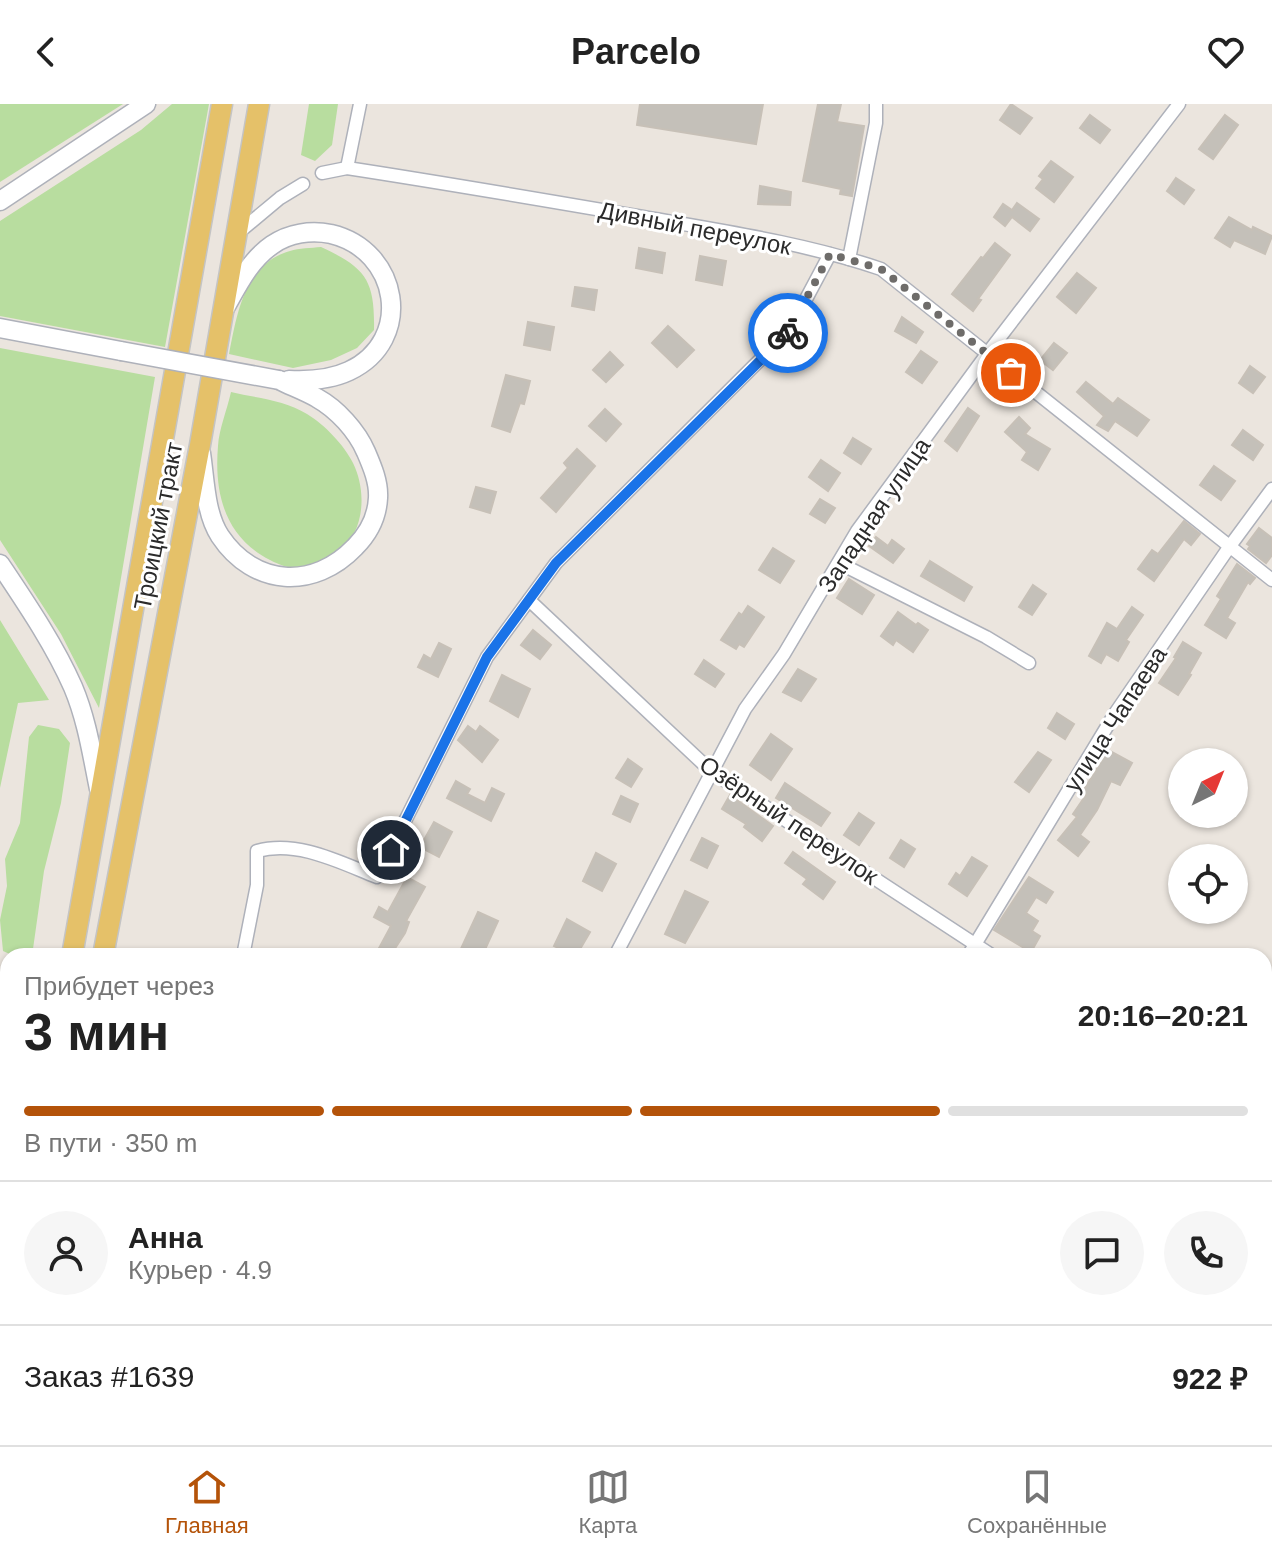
<!DOCTYPE html>
<html lang="ru">
<head>
<meta charset="utf-8">
<style>
  :root { --surface:#fff; --page:#f6f6f6; --text:#222; --muted:#767676; --line:#e0e0e0; --accent:#b45309 }
  body { margin:0; font-family:Arial,sans-serif; background:var(--page); color:var(--text); height:100vh; display:flex; flex-direction:column; font-size:30px; white-space:nowrap }
  * { box-sizing:border-box; margin:0 }
  p { font-size:26px; color:var(--muted) }
  .icon { flex:none; width:44px; height:44px; fill:none; stroke:currentColor; stroke-width:2; stroke-linecap:round; stroke-linejoin:round }
  .map { position:relative; flex:1; overflow:hidden }
  .details { position:absolute; left:0px; top:844px; width:1272px; height:498px; display:flex; flex-direction:column; background:var(--surface); border-radius:24px 24px 0 0; box-shadow:0 2px 6px #0004 }
  .details>* { flex:none }
  .needle { width:52px; rotate:43deg }
  .fabs { position:absolute; left:1168px; top:644px; display:grid; gap:16px }
  .fabs a { display:grid; place-items:center; width:80px; height:80px; border-radius:50%; background:var(--surface); box-shadow:0 2px 6px #0004; font-size:40px }
  .pin { position:absolute; display:grid; place-items:center; width:68px; height:68px; color:#fff; margin:-34px; border:4px solid #fff; border-radius:50%; box-shadow:0 2px 8px #0007 }
  .courier { position:absolute; display:grid; place-items:center; width:80px; height:80px; margin:-40px; border:6px solid #1a73e8; border-radius:50%; background:#fff; color:#222; box-shadow:0 2px 10px #0007 }
  .overview em { font-style:normal; font-weight:700 }
  .overview div { display:flex; flex-direction:column-reverse }
  .overview { display:flex; align-items:center; justify-content:space-between; height:136px; padding:0 24px }
  h1 { font-size:52px; font-weight:700; line-height:60px }
  .bar { display:grid; grid-template-columns:repeat(4,1fr); gap:12px 8px; align-content:center; height:96px; padding:0 24px }
  .bar i { height:10px; border-radius:6px; background:var(--line) }
  .bar .active { background:var(--accent) }
  .bar p { grid-column:span 4 }
  .line { display:flex; align-items:center; gap:20px; padding:0 24px; border-top:2px solid var(--line) }
  .line div { flex:1 }
  .round { display:grid; place-items:center; flex:none; width:84px; height:84px; border-radius:42px; background:var(--page) }
  header { display:flex; justify-content:space-between; align-items:center; height:104px; padding:0 24px; background:var(--surface); font-size:36px; font-weight:700 }
  .tabs { display:flex; justify-content:space-around; align-items:center; height:112px; border-top:2px solid var(--line); background:var(--surface); font-size:22px; color:var(--muted) }
  .tabs a { display:grid; justify-items:center; gap:4px }
  .tabs .active { color:var(--accent) }
  .map>svg:first-child { display:block }
  .green { fill:#b8dd9f }
  .lines { fill:none; stroke-linecap:round; stroke-linejoin:round }
  .stream { stroke:#79cee5; stroke-width:4 }
  .building { fill:#c4c0b9; stroke:#c7c0b7; stroke-width:2 }
  .minor-casing { stroke:#aeb1ba; stroke-width:15 }
  .secondary-casing { stroke:#aeb1ba; stroke-width:21 }
  .primary-casing { stroke:#c4c4c4; stroke-width:23 }
  .minor { stroke:#fff; stroke-width:12 }
  .secondary { stroke:#fff; stroke-width:18 }
  .primary { stroke:#e5c169; stroke-width:20 }
  .secondary-bridge-casing { stroke:#aeb1ba; stroke-width:21; stroke-linecap:butt }
  .secondary-bridge { stroke:#fff; stroke-width:18 }
  .done { stroke:#6e6c6a; stroke-width:8; stroke-dasharray:0 14.4 }
  .route { stroke:#1a73e8; stroke-width:10 }
  .labels { text-anchor:middle; dominant-baseline:central; stroke-width:6; stroke-linejoin:round; paint-order:stroke }
  .street-label { font-size:24px; fill:#2b2b2b; stroke:#fff }
</style>
</head>
<body>
<header><svg class="icon" aria-label="back" viewBox="0 0 24 24"><path d="M15 5l-7 7 7 7"/></svg>Parcelo<svg class="icon" aria-label="heart" viewBox="0 0 24 24"><path d="M12 20l-8-8c-3-5 5-10 8-4 3-6 11-1 8 4z"/></svg></header>
<div class="map">
<svg width="1272" height="1341" viewBox="0 0 1272 1341">
  <rect width="100%" height="100%" fill="#ebe5de"/>
  <g class="green">
    <polygon points="0,0 123,0 0,78"/>
    <polygon points="172,0 209,0 165,243 0,212 0,117 141,26"/>
    <polygon points="309,0 338,0 332,41 315,57 301,51"/>
    <path d="M 321,143 C 366,164 375,176 374,226 L 357,244 L 331,256 L 293,264 L 229,250 C 237,210 244,160 290,147 C 299,144 311,144 321,143 Z"/>
    <polygon points="0,244 155,273 99,604 61,530 0,436"/>
    <path d="M 231,288 C 256,294 285,296 307,310 C 325,321 344,341 353,359 C 367,387 365,429 338,448 C 314,465 296,470 270,456 C 225,433 214,390 218,342 C 219,325 227,306 231,288 Z"/>
    <polygon points="0,516 49,596 18,599 0,684"/>
    <polygon points="38,621 59,625 70,639 61,699 44,767 32,852 14,852 3,847 0,816 7,782 5,755 20,719 29,633"/>
    <polygon points="0,877 8,882 8,1075 0,1127"/>
  </g>
  <g class="lines">
    <polyline class="stream" points="1264,1322 1272,1320"/>
  </g>
  <g class="building">
    <polygon points="640,0 763,0 756,40 637,21"/>
    <polygon points="818,0 841,0 837,18 864,22 852,92 840,90 841,85 803,77"/>
    <polygon points="1011,0 1032,14 1020,30 1000,16"/>
    <polygon points="1090,11 1110,26 1100,39 1080,24"/>
    <polygon points="1225,11 1238,21 1213,55 1199,45"/>
    <polygon points="1051,57 1073,73 1054,98 1036,84 1043,75 1039,72"/>
    <polygon points="1176,74 1194,86 1184,100 1167,87"/>
    <polygon points="760,82 791,88 790,101 758,100"/>
    <polygon points="1017,99 1039,115 1030,127 1012,113 1005,122 994,113 1003,100 1012,106"/>
    <polygon points="1229,113 1252,126 1253,123 1272,132 1265,150 1234,136 1230,143 1215,134"/>
    <polygon points="995,139 1010,151 978,195 981,196 973,207 952,190 981,153 983,154"/>
    <polygon points="639,144 665,149 662,169 636,164"/>
    <polygon points="700,152 726,157 722,181 696,176"/>
    <polygon points="1077,169 1096,184 1076,209 1057,193"/>
    <polygon points="575,183 597,186 594,206 572,202"/>
    <polygon points="902,213 923,228 916,239 895,227"/>
    <polygon points="528,218 554,223 550,246 524,241"/>
    <polygon points="668,222 694,246 677,263 652,239"/>
    <polygon points="1054,239 1067,249 1053,266 1040,256"/>
    <polygon points="921,247 937,258 922,279 906,268"/>
    <polygon points="610,248 623,261 606,278 593,266"/>
    <polygon points="1250,262 1265,273 1253,289 1239,279"/>
    <polygon points="506,271 530,277 524,300 520,299 510,328 492,322"/>
    <polygon points="1086,278 1113,300 1118,294 1149,316 1137,332 1115,317 1108,327 1097,321 1104,312 1077,288"/>
    <polygon points="968,304 979,312 957,347 945,337"/>
    <polygon points="605,305 621,320 606,337 589,322"/>
    <polygon points="1019,313 1030,324 1025,330 1050,345 1038,366 1022,356 1027,348 1005,328"/>
    <polygon points="1243,326 1263,341 1253,356 1232,341"/>
    <polygon points="853,334 871,345 861,360 844,349"/>
    <polygon points="577,345 595,362 556,408 541,394 568,364 564,359"/>
    <polygon points="821,356 840,369 828,387 809,373"/>
    <polygon points="1214,362 1235,377 1221,396 1200,381"/>
    <polygon points="476,383 496,388 490,409 470,403"/>
    <polygon points="820,395 835,404 825,419 810,410"/>
    <polygon points="1184,417 1200,430 1191,441 1184,435 1154,477 1138,465 1152,446 1158,450"/>
    <polygon points="1259,424 1272,434 1272,451 1266,459 1248,445 1250,442 1247,440"/>
    <polygon points="876,433 888,442 892,436 904,445 893,459 869,442"/>
    <polygon points="773,444 794,457 780,479 759,466"/>
    <polygon points="930,457 972,483 964,497 921,472"/>
    <polygon points="1237,460 1255,474 1250,480 1248,478 1227,514 1235,519 1226,534 1205,521 1221,495 1217,492"/>
    <polygon points="849,475 874,491 862,510 837,494"/>
    <polygon points="1033,481 1046,490 1032,511 1019,503"/>
    <polygon points="748,502 764,513 744,543 739,540 736,545 721,536 739,509 742,511"/>
    <polygon points="1132,503 1143,511 1126,536 1129,538 1118,557 1106,550 1101,559 1089,552 1107,519 1117,525"/>
    <polygon points="898,508 916,521 918,519 928,526 913,548 896,536 893,541 881,532"/>
    <polygon points="533,526 551,541 540,555 521,541"/>
    <polygon points="1183,538 1201,549 1189,570 1191,571 1178,591 1159,579 1176,554 1174,553"/>
    <polygon points="439,539 451,545 438,573 418,563 424,551 431,555"/>
    <polygon points="704,556 724,570 715,583 695,570"/>
    <polygon points="798,565 816,575 801,597 783,588"/>
    <polygon points="502,571 530,585 518,613 490,597"/>
    <polygon points="1057,609 1074,620 1065,635 1048,624"/>
    <polygon points="468,622 476,628 480,622 498,636 482,658 458,636"/>
    <polygon points="771,630 792,645 771,676 750,661"/>
    <polygon points="1108,646 1132,659 1120,681 1111,677 1097,706 1080,731 1089,738 1078,752 1058,736 1077,713 1073,710 1086,691 1082,689"/>
    <polygon points="1038,648 1051,656 1029,688 1015,678"/>
    <polygon points="628,655 642,665 631,683 616,674"/>
    <polygon points="456,677 470,685 467,690 485,699 492,684 504,690 491,717 447,694"/>
    <polygon points="785,679 830,709 821,722 776,694"/>
    <polygon points="730,691 773,722 762,737 744,723 746,720 722,705"/>
    <polygon points="621,692 638,700 630,718 613,710"/>
    <polygon points="859,709 874,719 859,741 844,731"/>
    <polygon points="434,718 452,728 439,753 420,743"/>
    <polygon points="702,734 718,742 707,764 691,756"/>
    <polygon points="901,736 915,745 904,763 890,754"/>
    <polygon points="793,748 835,778 823,795 803,780 807,775 785,759"/>
    <polygon points="596,749 616,760 602,787 583,777"/>
    <polygon points="972,753 987,762 967,792 949,780 956,769 960,772"/>
    <polygon points="407,773 425,783 406,817 409,818 405,829 390,852 378,846 391,822 374,813 379,803 388,808"/>
    <polygon points="1029,773 1053,788 1046,799 1036,793 1026,809 1038,817 1032,827 1040,832 1031,848 994,826"/>
    <polygon points="685,787 708,798 685,839 665,830"/>
    <polygon points="478,808 498,817 482,852 465,852 459,849"/>
    <polygon points="567,815 590,828 576,852 554,842"/>
  </g>
  <g class="lines">
    <g class="minor-casing">
      <g id="minor">
        <polyline points="347,64 360,0"/>
        <path d="M 322,69 L 347,64 C 445,79 544,96 643,113 C 722,127 805,139 881,165 L 1272,476"/>
        <polyline points="238,129 280,94 303,80"/>
        <polyline points="849,155 876,19 876,0"/>
        <polyline points="839,459 986,533 1029,559"/>
        <polyline points="529,496 712,668 993,852"/>
        <path d="M 243,852 L 257,781 L 257,747 C 298,736 339,758 377,773 L 487,553 L 556,459 L 789,227 L 830,150"/>
        <polyline points="615,852 745,605 784,550 857,427 987,250 1179,0"/>
        <polyline points="968,852 1114,611 1230,442 1272,385"/>
        <polyline points="1264,929 1272,913"/>
        <polyline points="1264,1026 1272,1032"/>
        <polyline points="1264,1179 1272,1182"/>
        <polyline points="69,1341 72,1334"/>
        <polyline points="854,1341 856,1334"/>
      </g>
    </g>
    <g class="secondary-casing">
      <g id="secondary">
        <polyline points="0,97 146,0"/>
        <path d="M 225,204 C 238,181 250,156 272,141 C 289,129 311,126 331,130 C 399,146 415,236 349,267 C 330,276 310,277 289,276"/>
        <polyline points="0,224 121,247"/>
        <path d="M 201,349 C 205,375 205,409 220,432 C 254,483 314,486 355,443 C 369,429 377,414 378,394 C 379,378 372,362 366,348 C 357,327 337,305 317,294 C 305,287 291,282 279,276"/>
        <path d="M 0,460 C 26,499 54,540 73,583 C 87,616 92,651 99,685"/>
      </g>
    </g>
    <g class="primary-casing">
      <g id="primary">
        <polyline points="72,852 222,0"/>
        <polyline points="103,852 200,341 259,0"/>
        <polyline points="0,1251 8,1206"/>
        <polyline points="9,1341 11,1334"/>
      </g>
    </g>
    <use href="#minor" class="minor"/>
    <use href="#secondary" class="secondary"/>
    <use href="#primary" class="primary"/>
    <g class="secondary-bridge-casing">
      <polyline id="secondary-bridge" points="121,247 279,276"/>
    </g>
    <use href="#secondary-bridge" class="secondary-bridge"/>
  </g>
  <g class="lines">
    <polyline class="done" points="788,229 830,150 881,165 1011,269"/>
    <polyline class="route" points="391,746 487,553 556,459 788,229"/>
  </g>
  <g class="labels">
    <g class="street-label">
      <text transform="translate(695 124) rotate(11)">Дивный переулок</text>
      <text transform="translate(874 411) rotate(-56)">Западная улица</text>
      <text transform="translate(158 422) rotate(-79)">Троицкий тракт</text>
      <text transform="translate(1115 615) rotate(-57)">улица Чапаева</text>
      <text transform="translate(789 716) rotate(34)">Озёрный переулок</text>
    </g>
  </g>
</svg>
<div class="fabs">
<a><svg class="needle" viewBox="-14 -14 28 28"><path d="M0-13l5 13h-10z" fill="#e53935"/><path d="M0 13l5-13h-10z" fill="#767676"/></svg></a>
<a><svg class="icon" aria-label="locate" viewBox="0 0 24 24"><circle cx="12" cy="12" r="6"/><path d="M12 2v4M12 18v4M2 12h4M18 12h4"/></svg></a>
</div>
<div class="pin" style="left:1011px;top:269px;background:#ea580c"><svg class="icon" aria-label="bag" viewBox="0 0 24 24"><path d="M5 8h14l-1 12H6zM9 8a3 3 0 0 1 6 0"/></svg></div>
<div class="pin" style="left:391px;top:746px;background:#1f2937"><svg class="icon" aria-label="home" viewBox="0 0 24 24"><path d="M3 11l9-7 9 7M6 9v11h12V9"/></svg></div>
<div class="courier" style="left:788px;top:229px"><svg class="icon" aria-label="bike" viewBox="0 0 24 24"><circle cx="6" cy="16" r="4"/><circle cx="18" cy="16" r="4"/><path d="M6 16l4-8h5l3 8M10 8l3 8H6M13 5h3"/></svg></div>
<section class="details">
<div class="overview"><div><h1>3 мин</h1><p>Прибудет через</p></div><em>20:16–20:21</em></div>
<div class="bar"><i class="active"></i><i class="active"></i><i class="active"></i><i></i><p>В пути · 350 m</p></div>
<div class="line" style="height:144px"><a class="round"><svg class="icon" aria-label="person" viewBox="0 0 24 24"><circle cx="12" cy="8" r="4"/><path d="M4 21q1-7 8-7t8 7"/></svg></a><div><b>Анна</b><p>Курьер · 4.9</p></div><a class="round"><svg class="icon" aria-label="chat" viewBox="0 0 24 24"><path d="M4 5h16v11H9l-5 4z"/></svg></a><a class="round"><svg class="icon" aria-label="phone" viewBox="0 0 24 24"><path d="M5 4h4l2 5-3 2q2 4 5 5l2-3 5 2v4C11 20 4 13 5 4z"/></svg></a></div>
<div class="line" style="height:104px"><div>Заказ #1639</div><b>922 ₽</b></div>
</section>
</div>
<nav class="tabs">
<a class="active"><svg class="icon" aria-label="home" viewBox="0 0 24 24"><path d="M3 11l9-7 9 7M6 9v11h12V9"/></svg>Главная</a>
<a><svg class="icon" aria-label="map" viewBox="0 0 24 24"><path d="M3 6l6-2 6 2 6-2v14l-6 2-6-2-6 2zM9 4v14M15 6v14"/></svg>Карта</a>
<a><svg class="icon" aria-label="saved" viewBox="0 0 24 24"><path d="M7 4h10v16l-5-4-5 4z"/></svg>Сохранённые</a>
</nav>
</body>
</html>
